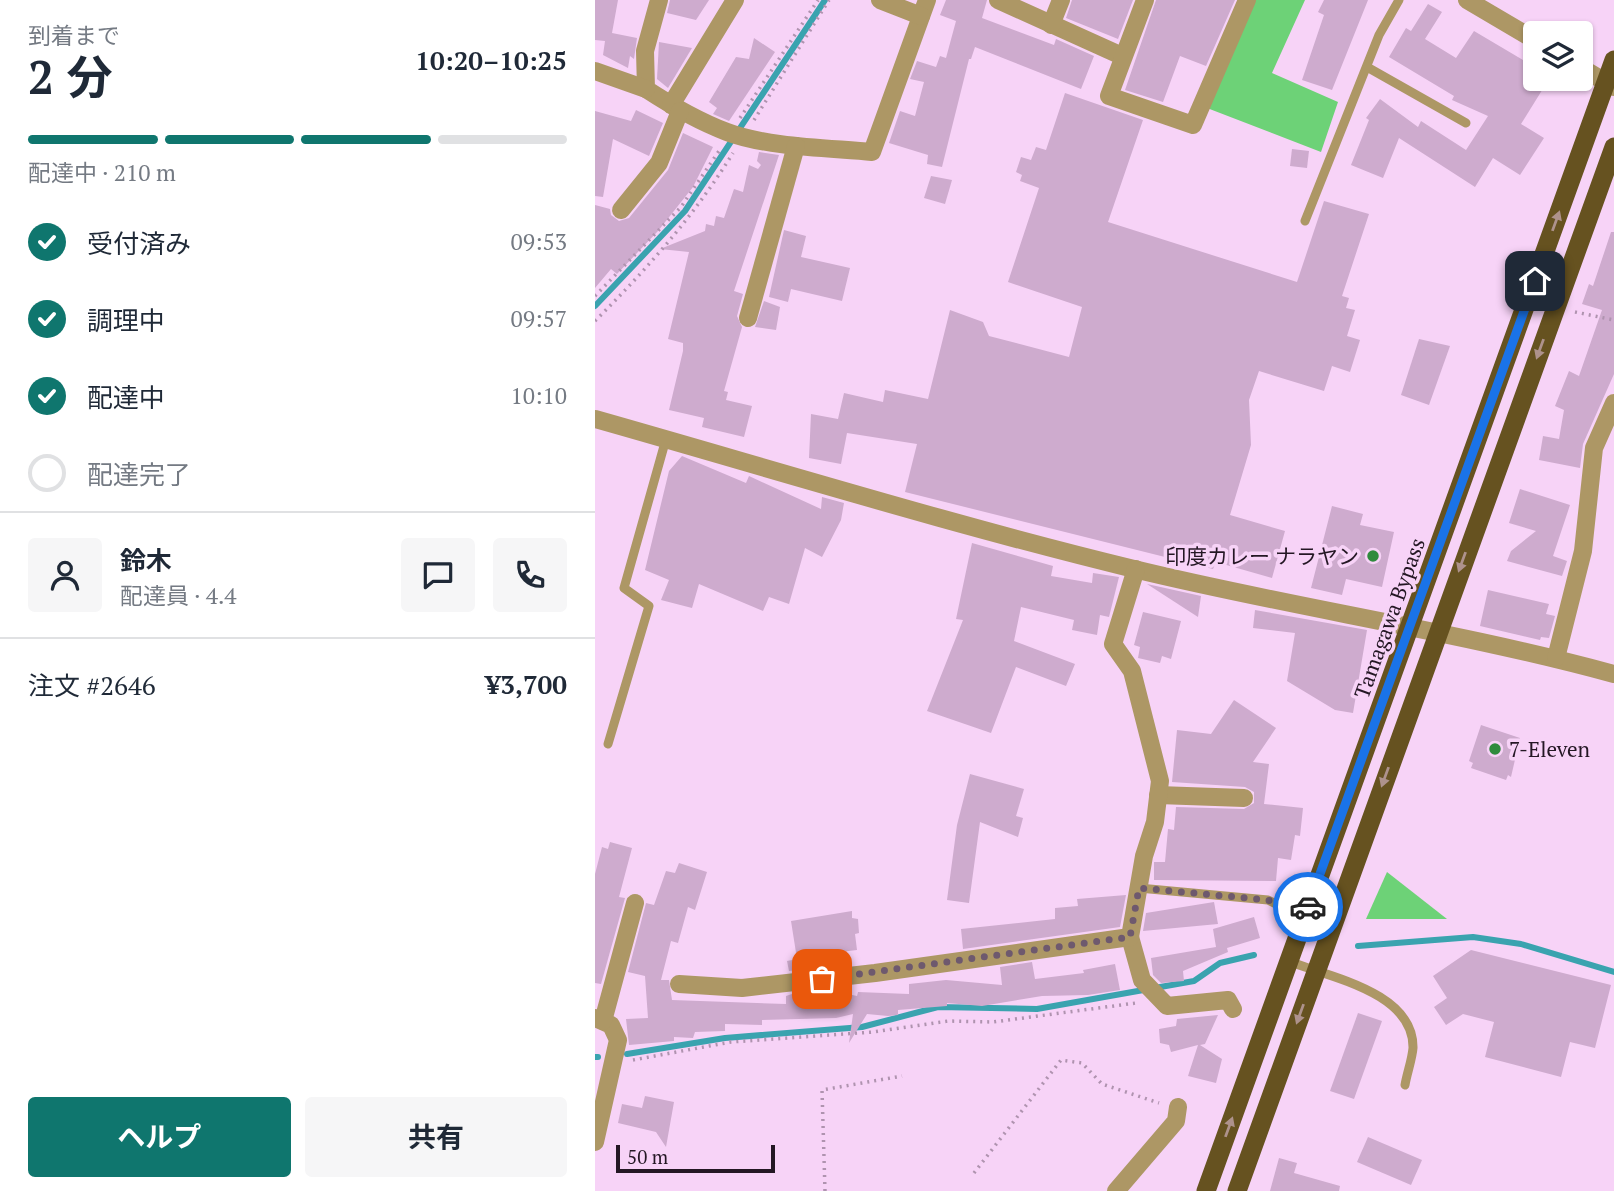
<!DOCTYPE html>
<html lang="ja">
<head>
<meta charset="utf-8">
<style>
  :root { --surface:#fff; --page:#f6f6f7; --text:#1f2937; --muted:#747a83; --line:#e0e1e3; --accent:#0f766e }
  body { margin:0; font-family:"PT Serif","Noto Sans JP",serif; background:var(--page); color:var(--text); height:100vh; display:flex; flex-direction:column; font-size:26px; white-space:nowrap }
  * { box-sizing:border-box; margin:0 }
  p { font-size:23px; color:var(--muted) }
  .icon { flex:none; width:38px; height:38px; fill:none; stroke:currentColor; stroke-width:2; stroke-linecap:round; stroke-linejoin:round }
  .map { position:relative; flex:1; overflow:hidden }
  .panel { display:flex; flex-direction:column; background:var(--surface); width:595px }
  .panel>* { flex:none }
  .fabs { position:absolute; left:928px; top:21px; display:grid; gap:14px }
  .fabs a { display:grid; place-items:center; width:70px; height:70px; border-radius:7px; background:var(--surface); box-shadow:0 2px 5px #0004; font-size:35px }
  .scale { position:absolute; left:21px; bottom:18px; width:159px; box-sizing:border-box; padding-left:7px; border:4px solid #241724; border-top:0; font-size:19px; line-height:24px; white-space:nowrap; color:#241724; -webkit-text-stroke:5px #f7d3f7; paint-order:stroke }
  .pin { position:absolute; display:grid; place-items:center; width:60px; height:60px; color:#fff; margin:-30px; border-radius:14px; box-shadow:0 4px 10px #0006 }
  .courier { position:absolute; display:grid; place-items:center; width:70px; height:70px; margin:-35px; border:5px solid #1a73e8; border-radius:50%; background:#fff; color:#222; box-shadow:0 2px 9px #0007 }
  .headline em { font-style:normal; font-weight:700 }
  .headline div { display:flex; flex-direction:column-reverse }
  .headline { display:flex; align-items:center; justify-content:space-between; height:119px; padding:0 28px }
  h1 { font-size:46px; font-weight:700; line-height:52px }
  .bar { display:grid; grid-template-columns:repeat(4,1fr); gap:10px 7px; align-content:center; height:84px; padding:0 28px }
  .bar i { height:9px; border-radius:5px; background:var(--line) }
  .bar .selected { background:var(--accent) }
  .bar p { grid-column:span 4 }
  .line { display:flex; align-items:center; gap:18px; padding:0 28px; border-top:2px solid var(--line) }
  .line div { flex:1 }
  .round { display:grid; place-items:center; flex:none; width:74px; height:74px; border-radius:7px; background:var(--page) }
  ol { padding:0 28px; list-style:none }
  li { display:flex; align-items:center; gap:21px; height:77px }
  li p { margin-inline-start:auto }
  li .icon { padding:7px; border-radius:50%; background:var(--accent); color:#fff; stroke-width:4 }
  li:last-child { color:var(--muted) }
  li i { width:38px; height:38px; border:4px solid var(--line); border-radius:50% }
  .primary-button { display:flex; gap:14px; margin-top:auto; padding:14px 28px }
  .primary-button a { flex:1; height:80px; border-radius:7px; background:var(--accent); color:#fff; font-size:28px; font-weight:700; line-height:80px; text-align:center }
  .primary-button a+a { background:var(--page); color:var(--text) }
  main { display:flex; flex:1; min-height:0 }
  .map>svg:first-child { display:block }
  .green { fill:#6dd277 }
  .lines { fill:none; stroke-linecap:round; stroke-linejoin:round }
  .stream { stroke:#3aa3af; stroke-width:6 }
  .building { fill:#ceabce }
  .path { stroke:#af93af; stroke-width:3.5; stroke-dasharray:2 5; stroke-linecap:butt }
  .service { stroke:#ad9765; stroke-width:9 }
  .minor { stroke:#ad9765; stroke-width:18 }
  .trunk { stroke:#665220; stroke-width:19 }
  .oneway { fill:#ae928c }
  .done { stroke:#6e596e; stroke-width:7; stroke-dasharray:0 12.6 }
  .route { stroke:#1a73e8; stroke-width:9 }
  .poi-dot { fill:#2f8b3d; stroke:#f7d3f7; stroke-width:2.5 }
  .labels { text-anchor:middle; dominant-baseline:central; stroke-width:7; stroke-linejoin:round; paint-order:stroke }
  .poi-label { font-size:21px; fill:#241724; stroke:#f7d3f7; text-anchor:end }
  .street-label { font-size:21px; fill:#241724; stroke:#f7d3f7 }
</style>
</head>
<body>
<main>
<section class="panel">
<div class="headline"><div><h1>2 分</h1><p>到着まで</p></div><em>10:20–10:25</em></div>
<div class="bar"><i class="selected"></i><i class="selected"></i><i class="selected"></i><i></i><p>配達中 · 210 m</p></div>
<ol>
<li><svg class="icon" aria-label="check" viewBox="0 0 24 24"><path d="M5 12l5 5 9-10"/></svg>受付済み<p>09:53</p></li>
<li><svg class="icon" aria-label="check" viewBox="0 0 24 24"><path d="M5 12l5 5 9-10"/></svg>調理中<p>09:57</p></li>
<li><svg class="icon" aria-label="check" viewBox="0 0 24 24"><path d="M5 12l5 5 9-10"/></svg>配達中<p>10:10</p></li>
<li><i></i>配達完了</li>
</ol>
<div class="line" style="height:126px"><a class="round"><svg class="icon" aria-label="person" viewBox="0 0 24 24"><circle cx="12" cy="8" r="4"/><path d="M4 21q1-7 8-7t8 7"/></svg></a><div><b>鈴木</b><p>配達員 · 4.4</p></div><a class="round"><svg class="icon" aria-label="chat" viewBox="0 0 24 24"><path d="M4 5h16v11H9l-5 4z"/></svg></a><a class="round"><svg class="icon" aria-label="phone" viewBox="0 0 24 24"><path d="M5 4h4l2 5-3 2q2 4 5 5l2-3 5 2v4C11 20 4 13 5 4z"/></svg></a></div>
<div class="line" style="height:91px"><div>注文 #2646</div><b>¥3,700</b></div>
<div class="primary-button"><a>ヘルプ</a><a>共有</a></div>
</section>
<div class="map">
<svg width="1019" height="1191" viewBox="0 0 1019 1191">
  <rect width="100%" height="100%" fill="#f7d3f7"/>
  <g class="green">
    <polygon points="659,0 710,0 677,73 743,102 726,152 612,108"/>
    <polygon points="792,872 852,919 771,919"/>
  </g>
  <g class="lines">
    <g class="stream">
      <polyline points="0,306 90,211 230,0"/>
      <polyline points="763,946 878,937 926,944 1019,972"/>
      <polyline points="32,1054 130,1038 267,1027 343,1007 442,1009 599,981 625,963 659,955"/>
      <polyline points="0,1057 3,1057"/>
    </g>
  </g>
  <g class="building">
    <polygon points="0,0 23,0 17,33 42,38 39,59 35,56 33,68 8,55 10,41 0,40"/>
    <polygon points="75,0 114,0 101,20 72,13"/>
    <polygon points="351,0 392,0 387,18 459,45 461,39 499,56 486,89 380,47 376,59 374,59 347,167 332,164 333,155 294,143 305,111 320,116 329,82 315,79 322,61 341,67 345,56 351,58 361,21 345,15"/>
    <polygon points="477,0 538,0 523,39 471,18"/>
    <polygon points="561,0 640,0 611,66 585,56 568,102 530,90"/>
    <polygon points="729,0 773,0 737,90 707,80 729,15 723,12"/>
    <polygon points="833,4 847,12 830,39 861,58 879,31 928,60 935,50 940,51 940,79 954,79 926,124 949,138 925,175 898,158 880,187 804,138 788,178 756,165 774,120 771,118 785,99 823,127 826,121 871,150 893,116 857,100 859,96 794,57 811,28 816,31"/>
    <polygon points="159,38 180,52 134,121 118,114 122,108 114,102 141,57 154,59"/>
    <polygon points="64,42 97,48 73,88 62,79"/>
    <polygon points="470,93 548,120 513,222 702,282 729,201 774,214 747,296 754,298 751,308 760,310 752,336 765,340 755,372 737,366 729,391 664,371 654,400 656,445 635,515 690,531 677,578 621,562 618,569 310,492 322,444 252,433 246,464 214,458 216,414 243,419 249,393 288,402 290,390 333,399 355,310 388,322 394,336 474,357 487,307 413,282 444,188 425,181 427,175 421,172 426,157 436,160 441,147 451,150"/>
    <polygon points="41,110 68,123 54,156 18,139 8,197 0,196 0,111 36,121"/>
    <polygon points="88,133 118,147 98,187 63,231 22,274 16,269 0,288 0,205 15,209 16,215 24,221 34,218 73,170"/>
    <polygon points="697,149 714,151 712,168 695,166"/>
    <polygon points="164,152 184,155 139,291 148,294 142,316 147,327 129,391 133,392 131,400 157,406 149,437 107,427 109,418 74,410 88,351 88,343 73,339 94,252 65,249 110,231 111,224 119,226 121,216 129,218 139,189 148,192 154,165 163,169 166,165 162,161"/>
    <polygon points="336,176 357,180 350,204 329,198"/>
    <polygon points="189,230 211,236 206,257 255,268 247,301 196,289 193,302 174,297"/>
    <polygon points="1016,232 1019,232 1019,374 988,444 985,468 944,460 948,436 964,439 969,410 960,406 974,371 984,376 1007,310 987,304 994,284 998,286"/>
    <polygon points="169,301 185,307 181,330 160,327"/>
    <polygon points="824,339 855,346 834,405 806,395"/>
    <polygon points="87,456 151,483 154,476 226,509 227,497 249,503 246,520 227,557 210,548 194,604 174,597 168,611 104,584 97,608 66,600 74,580 50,570 74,471"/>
    <polygon points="925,489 975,505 958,556 972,561 967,576 912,561 916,551 941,531 914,523"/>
    <polygon points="737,506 768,514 765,525 799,532 787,587 751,579 747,595 716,588"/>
    <polygon points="377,543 458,566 456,576 497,583 498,573 524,577 514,617 505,615 502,635 477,630 479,620 426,607 419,641 480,664 471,686 421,667 396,733 332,711 368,620 361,619"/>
    <polygon points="552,584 606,596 603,617"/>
    <polygon points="893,590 954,604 951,614 960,616 954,638 946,637 945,640 885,626"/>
    <polygon points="660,610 772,630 758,713 740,710 692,681 700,633 658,628"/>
    <polygon points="548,612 586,621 576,659 567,656 565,663 543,658 545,647 539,645"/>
    <polygon points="639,700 681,728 658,762 674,764 669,804 708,808 705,836 700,835 696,860 683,858 681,881 559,880 559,862 570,862 573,829 579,830 581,807 649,809 659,803 659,792 650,787 577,782 582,730 616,734"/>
    <polygon points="886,725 925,738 916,777 913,775 911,780 876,768 878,763 874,761"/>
    <polygon points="375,774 429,789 421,816 428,818 423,837 385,822 374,903 352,900 362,825"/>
    <polygon points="15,842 37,848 24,897 30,898 6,984 0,983 0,874 7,847 13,849"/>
    <polygon points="84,863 112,872 100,910 93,907 83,943 76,941 66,980 74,980 77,1000 191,1004 191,996 197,994 234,990 262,996 263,992 314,994 314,984 351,980 407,985 405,967 437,962 440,979 489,973 488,970 520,964 525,990 493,995 447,996 387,1006 352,1003 352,1006 303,1010 303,1015 293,1016 272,1014 254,1043 258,1014 241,1018 167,1020 167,1025 130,1024 130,1031 100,1032 98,1038 79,1037 79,1041 34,1045 31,1019 53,1018 50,976 33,972 51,903 59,905 71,871 80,873"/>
    <polygon points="531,895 525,927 368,949 366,929 460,919 460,908 483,906 482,899"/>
    <polygon points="619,902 623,924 548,931 551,913"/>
    <polygon points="257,911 257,918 263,919 264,933 260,934 262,950 228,954 230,967 194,971 192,961 202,959 196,921"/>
    <polygon points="659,917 665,938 632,948 633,952 588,971 589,981 566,983 558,975 556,958 621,947 618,929"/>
    <polygon points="876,950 1016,985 1000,1048 975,1042 966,1077 890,1057 899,1022 868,1014 851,1025 839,1007 852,998 838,976"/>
    <polygon points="763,1013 787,1021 759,1099 735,1091"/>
    <polygon points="623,1015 610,1044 605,1045 627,1059 621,1083 593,1076 603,1045 576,1052 574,1045 565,1043 564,1029 581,1026 582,1019"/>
    <polygon points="50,1096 79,1102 71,1147 61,1132 23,1123 27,1104 47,1108"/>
    <polygon points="773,1137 827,1160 816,1185 762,1162"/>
    <polygon points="684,1158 702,1163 699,1173 745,1186 744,1191 675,1191"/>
  </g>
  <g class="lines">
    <g class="path">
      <polyline points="145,118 223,0"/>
      <polyline points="159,120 234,0"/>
      <polyline points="0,296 86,207 126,148"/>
      <polyline points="980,312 1019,320"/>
      <path d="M 0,321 C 52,269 99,216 138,153"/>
      <polyline points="38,1060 136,1042 278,1032 353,1021 398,1022 541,1003"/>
      <polyline points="379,1173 466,1060 487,1063 507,1084 564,1103"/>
      <polyline points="230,1191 227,1090 307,1076"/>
    </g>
    <g class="service">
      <polyline points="772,67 871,123"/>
      <polyline points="710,221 784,35 804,0"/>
      <polyline points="13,744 54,606 29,588 71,439"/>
      <polyline points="544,888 673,900 709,918"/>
      <path d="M 693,961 C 734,977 819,992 818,1048 C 817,1060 812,1073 810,1085"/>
    </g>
    <g class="minor">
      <path d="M 64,0 L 50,51 L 51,89 C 77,106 103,121 132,132 C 171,147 235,148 277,152 L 332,0"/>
      <polyline points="285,0 326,16"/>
      <polyline points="403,0 527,56"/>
      <polyline points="550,0 514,96 598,125 652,0"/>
      <polyline points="872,0 940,40"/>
      <polyline points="456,25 466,0"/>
      <polyline points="985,67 1019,87"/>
      <polyline points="0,71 51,89"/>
      <polyline points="76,105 140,0"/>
      <polyline points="26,210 64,163 85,111"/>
      <polyline points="153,318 201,146"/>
      <path d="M 0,419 C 180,470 358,525 539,569 C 699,608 861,631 1019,674"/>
      <polyline points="961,658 988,551 999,448 1019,403"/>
      <polyline points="563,795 649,798"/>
      <polyline points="535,937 547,980 572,1006 633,1000 638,1009"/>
      <polyline points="84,984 147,988 280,973 535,937 549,856 560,822 565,781 537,671 518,644 541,569"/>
      <polyline points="0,1018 16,1025 23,1040 0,1142"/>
      <polyline points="8,1021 40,903"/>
      <polyline points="521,1191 581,1121 583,1107"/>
    </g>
    <g class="trunk">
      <polyline points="611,1191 1019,60"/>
      <polyline points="642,1191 1019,147"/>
    </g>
  </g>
  <defs><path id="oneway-solid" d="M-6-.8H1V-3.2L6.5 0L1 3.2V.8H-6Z" transform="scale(1.75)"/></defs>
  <g class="oneway">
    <use href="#oneway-solid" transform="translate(961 221) rotate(-70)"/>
    <use href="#oneway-solid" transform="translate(945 349) rotate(110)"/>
    <use href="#oneway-solid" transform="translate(867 562) rotate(110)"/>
    <use href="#oneway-solid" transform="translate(790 777) rotate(110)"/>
    <use href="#oneway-solid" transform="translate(705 1014) rotate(110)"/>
    <use href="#oneway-solid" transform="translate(634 1127) rotate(-70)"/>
  </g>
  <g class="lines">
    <polyline class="done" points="227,979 535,937 544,888 673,900 709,918 713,907"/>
    <polyline class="route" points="713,907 940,281"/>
  </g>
  <g class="poi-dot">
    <circle cx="778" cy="556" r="7"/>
    <circle cx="900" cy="749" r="7"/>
  </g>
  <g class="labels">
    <g class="poi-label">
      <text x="764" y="556">印度カレー ナラヤン</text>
      <text x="914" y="749" text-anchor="start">7-Eleven</text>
    </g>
    <g class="street-label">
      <text transform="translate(794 618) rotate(-70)">Tamagawa Bypass</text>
    </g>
  </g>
</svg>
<div class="fabs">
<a><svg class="icon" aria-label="layers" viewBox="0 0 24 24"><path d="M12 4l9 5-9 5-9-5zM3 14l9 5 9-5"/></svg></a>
</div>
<div class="scale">50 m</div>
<div class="pin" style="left:227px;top:979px;background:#ea580c"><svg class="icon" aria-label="bag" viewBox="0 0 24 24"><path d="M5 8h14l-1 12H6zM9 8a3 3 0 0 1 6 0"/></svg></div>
<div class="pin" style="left:940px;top:281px;background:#1f2937"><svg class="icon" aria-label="home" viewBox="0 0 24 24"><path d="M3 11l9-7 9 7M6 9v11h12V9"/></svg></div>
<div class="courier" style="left:713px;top:907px"><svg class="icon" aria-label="car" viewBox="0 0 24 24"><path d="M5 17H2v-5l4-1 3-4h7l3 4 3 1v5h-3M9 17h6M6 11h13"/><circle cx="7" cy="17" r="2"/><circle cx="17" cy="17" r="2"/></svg></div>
</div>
</main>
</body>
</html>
